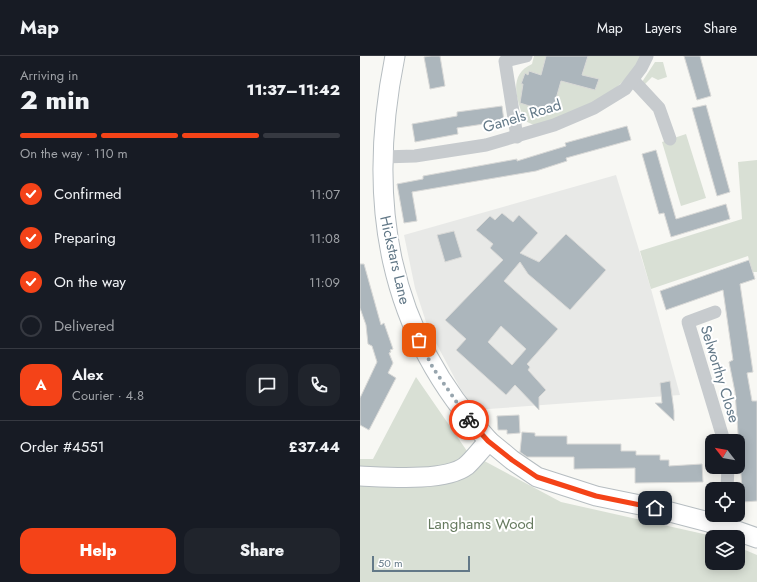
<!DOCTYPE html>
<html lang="en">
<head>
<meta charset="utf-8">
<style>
  :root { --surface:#171b24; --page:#20242c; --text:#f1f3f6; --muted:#9ea1a6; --line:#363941; --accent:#f44318 }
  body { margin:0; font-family:Jost,sans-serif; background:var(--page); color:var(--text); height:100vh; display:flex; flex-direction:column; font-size:15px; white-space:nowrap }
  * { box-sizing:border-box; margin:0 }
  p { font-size:13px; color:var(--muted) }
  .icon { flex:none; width:22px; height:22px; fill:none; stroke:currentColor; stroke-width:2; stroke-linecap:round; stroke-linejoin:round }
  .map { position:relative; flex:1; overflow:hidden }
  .side { display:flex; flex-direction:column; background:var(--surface); width:360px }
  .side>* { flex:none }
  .needle { width:26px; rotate:301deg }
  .controls { position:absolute; left:345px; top:378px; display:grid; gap:8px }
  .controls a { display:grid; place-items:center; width:40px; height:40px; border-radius:8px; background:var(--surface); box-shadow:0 2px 10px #0003; font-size:20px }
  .scale { position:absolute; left:12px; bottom:10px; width:98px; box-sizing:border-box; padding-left:4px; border:2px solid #637988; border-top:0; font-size:11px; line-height:14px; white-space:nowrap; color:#637988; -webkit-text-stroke:3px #fff; paint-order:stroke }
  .pin { position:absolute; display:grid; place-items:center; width:34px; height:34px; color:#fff; margin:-17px; border-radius:8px; box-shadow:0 2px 6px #0006 }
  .courier { position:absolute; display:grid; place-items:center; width:40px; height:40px; margin:-20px; border:3px solid #f44318; border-radius:50%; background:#fff; color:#222; box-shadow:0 1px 5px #0007 }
  .headline em { font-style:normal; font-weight:800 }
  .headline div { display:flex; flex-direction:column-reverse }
  .headline { display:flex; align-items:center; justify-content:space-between; height:68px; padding:0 20px }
  h1 { font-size:26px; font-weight:800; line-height:30px }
  .bar { display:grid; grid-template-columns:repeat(4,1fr); gap:6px 4px; align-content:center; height:48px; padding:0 20px }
  .bar i { height:5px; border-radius:3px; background:var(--line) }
  .bar .on { background:var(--accent) }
  .bar p { grid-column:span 4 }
  .line { display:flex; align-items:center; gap:10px; padding:0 20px; border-top:1px solid var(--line) }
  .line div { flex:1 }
  .round { display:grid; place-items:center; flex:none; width:42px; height:42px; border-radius:12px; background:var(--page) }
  ol { padding:0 20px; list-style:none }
  li { display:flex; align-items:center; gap:12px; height:44px }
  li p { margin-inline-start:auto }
  li .icon { padding:4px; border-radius:50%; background:var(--accent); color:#fff; stroke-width:4 }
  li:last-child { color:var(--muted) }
  li i { width:22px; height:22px; border:2px solid var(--line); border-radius:50% }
  .action { display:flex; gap:8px; margin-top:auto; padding:8px 20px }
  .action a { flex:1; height:46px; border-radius:12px; background:var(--accent); color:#fff; font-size:16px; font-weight:800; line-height:46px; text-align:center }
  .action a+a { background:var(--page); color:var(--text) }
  header { display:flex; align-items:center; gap:24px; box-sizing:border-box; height:56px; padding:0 20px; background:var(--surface); border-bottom:1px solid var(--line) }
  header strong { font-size:19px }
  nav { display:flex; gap:22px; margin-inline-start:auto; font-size:14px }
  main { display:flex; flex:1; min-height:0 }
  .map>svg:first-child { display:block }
  .built { fill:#e8e9e7 }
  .green { fill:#d9e0d5 }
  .building { fill:#acb6bc; stroke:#d9d9d7; fill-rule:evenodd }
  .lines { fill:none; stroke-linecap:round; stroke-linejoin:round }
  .secondary-casing { stroke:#b6bdc1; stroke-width:21 }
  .street { stroke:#c7cbce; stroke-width:13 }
  .secondary { stroke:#fff; stroke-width:19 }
  .done { stroke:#97a5ae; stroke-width:4; stroke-dasharray:0 7.2 }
  .route { stroke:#f44318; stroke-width:5 }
  .labels { text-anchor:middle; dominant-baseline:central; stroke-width:4; stroke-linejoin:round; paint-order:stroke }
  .street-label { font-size:15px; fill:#637988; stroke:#fff }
  .park-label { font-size:15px; fill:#667a5f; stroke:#fff }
</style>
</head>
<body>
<header>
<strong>Map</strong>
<nav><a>Map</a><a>Layers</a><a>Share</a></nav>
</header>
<main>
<section class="side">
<div class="headline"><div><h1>2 min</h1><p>Arriving in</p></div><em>11:37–11:42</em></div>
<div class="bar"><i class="on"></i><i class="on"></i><i class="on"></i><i></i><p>On the way · 110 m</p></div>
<ol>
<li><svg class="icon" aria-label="check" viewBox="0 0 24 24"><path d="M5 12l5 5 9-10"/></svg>Confirmed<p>11:07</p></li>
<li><svg class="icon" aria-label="check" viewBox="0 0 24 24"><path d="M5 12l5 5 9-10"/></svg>Preparing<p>11:08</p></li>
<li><svg class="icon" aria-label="check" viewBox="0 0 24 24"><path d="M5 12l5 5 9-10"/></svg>On the way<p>11:09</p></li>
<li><i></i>Delivered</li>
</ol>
<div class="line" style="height:72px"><b class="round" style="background:var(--accent);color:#fff">A</b><div><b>Alex</b><p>Courier · 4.8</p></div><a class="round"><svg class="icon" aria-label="chat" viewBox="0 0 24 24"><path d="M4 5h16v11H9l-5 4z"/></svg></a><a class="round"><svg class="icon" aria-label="phone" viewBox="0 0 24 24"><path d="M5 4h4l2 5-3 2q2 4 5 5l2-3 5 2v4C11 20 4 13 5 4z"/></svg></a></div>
<div class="line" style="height:52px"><div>Order #4551</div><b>£37.44</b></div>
<div class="action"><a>Help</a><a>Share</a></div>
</section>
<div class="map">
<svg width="397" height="526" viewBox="0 0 397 526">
  <rect width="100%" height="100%" fill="#f8f8f4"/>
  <polygon class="built" points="256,119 291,233 320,339 114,354 100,332 68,272 55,232 44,179"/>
  <g class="green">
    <path d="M 174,0 L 282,0 L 276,14 L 249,38 L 208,58 L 176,70 L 165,65 C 157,45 147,19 172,8 Z"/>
    <polygon points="295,6 303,6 307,21 298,24 292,21 285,28 282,26"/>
    <polygon points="326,78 346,142 321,150 302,86"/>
    <polygon points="397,104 397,216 392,216 388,200 291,233 280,195 382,163 378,106"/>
    <polygon points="56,321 107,395 115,400 201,446 357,481 352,481 352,507 378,507 378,491 397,499 397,526 0,526 0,403 13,403"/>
  </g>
  <g class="building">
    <polygon points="71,0 80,0 85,30 70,33 64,1"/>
    <polygon points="186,0 228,0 222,19 239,23 235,34 201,25 192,57 160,47 163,28 161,28 165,17 168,19 169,15 181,19"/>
    <polygon points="324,0 340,0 351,40 337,44"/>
    <polygon points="346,49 370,136 357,140 332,52"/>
    <polygon points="142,50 144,65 97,72 98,78 55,86 52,68 97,60 97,56"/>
    <polygon points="267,70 271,84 206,102 207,105 176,115 52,136 57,165 44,167 37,128 63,123 63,120 157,103 157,105 206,90 205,87"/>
    <polygon points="296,94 316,163 366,148 370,163 311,181 304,157 299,158 282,98"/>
    <path d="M 142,157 L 153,166 L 159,159 L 178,177 L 160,197 L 179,206 L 206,178 L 246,214 L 210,254 L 168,218 L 160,206 L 144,225 L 198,273 L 167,308 L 170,311 L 168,314 L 186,334 L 179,341 L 179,354 L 155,329 L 146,339 L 96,294 L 106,283 L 85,264 L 143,204 L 130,192 L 133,188 L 116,174 L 130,160 L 135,164 ZM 141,270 L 166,293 L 152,309 L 128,286 Z"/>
    <polygon points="94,175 102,201 85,206 77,179"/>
    <polygon points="389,204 395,223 380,228 393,316 387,317 392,345 397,345 397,445 383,446 375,336 369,306 373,304 363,234 306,254 300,235"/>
    <polygon points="0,208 4,208 21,269 24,267 33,293 30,294 31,296 29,297 33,307 28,317 36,322 9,374 0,369 0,342 17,306 12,290 8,288 6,269 0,252"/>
    <polygon points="310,325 314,355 314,365 295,347 302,347 300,327"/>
    <polygon points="159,359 160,377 147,378 147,374 138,374 137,360"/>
    <polygon points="162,376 175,377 175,380 207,380 207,388 261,388 261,395 276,395 276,399 300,399 300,404 309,404 309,410 342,408 343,426 275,427 275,412 214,413 214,401 167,401 160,396"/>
  </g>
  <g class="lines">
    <g class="secondary-casing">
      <g id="secondary">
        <path d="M 35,0 C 6,143 26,275 129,385"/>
        <path d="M 0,420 C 26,421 85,426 106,410 C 114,403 121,393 129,385 L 152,404 L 177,421 L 236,440 L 295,452 L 360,469 L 397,482"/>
      </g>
    </g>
    <g class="street">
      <polyline points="273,24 299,52 310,83"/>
      <polyline points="157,81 145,5 166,0"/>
      <polyline points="23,101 55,100 126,89 194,69 234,52 265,33 281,12 287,0"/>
      <polyline points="355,256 328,266 364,385"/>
      <polyline points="367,433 368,411"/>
    </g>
    <use href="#secondary" class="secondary"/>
  </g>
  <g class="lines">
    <polyline class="done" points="59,284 73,312 109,364"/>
    <polyline class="route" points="109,364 128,385 152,404 177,421 236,440 295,452"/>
  </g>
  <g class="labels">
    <g class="street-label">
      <text transform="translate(162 60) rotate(-17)">Ganels Road</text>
      <text transform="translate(35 204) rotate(77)">Hickstars Lane</text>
      <text transform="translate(360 318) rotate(73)">Selworthy Close</text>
    </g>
    <g class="park-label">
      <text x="121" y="468">Langhams Wood</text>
    </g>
  </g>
</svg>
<div class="controls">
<a><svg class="needle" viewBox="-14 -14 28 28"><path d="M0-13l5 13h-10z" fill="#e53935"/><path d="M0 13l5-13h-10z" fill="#9ea1a6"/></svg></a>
<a><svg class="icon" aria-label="locate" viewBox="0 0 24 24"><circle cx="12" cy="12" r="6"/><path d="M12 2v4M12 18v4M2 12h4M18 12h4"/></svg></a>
<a><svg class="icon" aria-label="layers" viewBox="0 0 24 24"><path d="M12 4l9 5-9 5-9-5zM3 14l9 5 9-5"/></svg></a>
</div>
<div class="scale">50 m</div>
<div class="pin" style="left:59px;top:284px;background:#ea580c"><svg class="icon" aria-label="bag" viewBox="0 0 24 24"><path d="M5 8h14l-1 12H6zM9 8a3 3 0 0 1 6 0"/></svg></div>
<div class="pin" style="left:295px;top:452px;background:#1f2937"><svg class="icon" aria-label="home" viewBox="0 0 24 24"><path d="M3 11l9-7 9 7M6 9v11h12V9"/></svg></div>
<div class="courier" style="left:109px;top:364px"><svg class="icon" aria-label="bike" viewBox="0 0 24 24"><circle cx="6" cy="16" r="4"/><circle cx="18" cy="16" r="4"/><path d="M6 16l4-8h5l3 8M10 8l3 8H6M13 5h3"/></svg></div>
</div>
</main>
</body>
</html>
